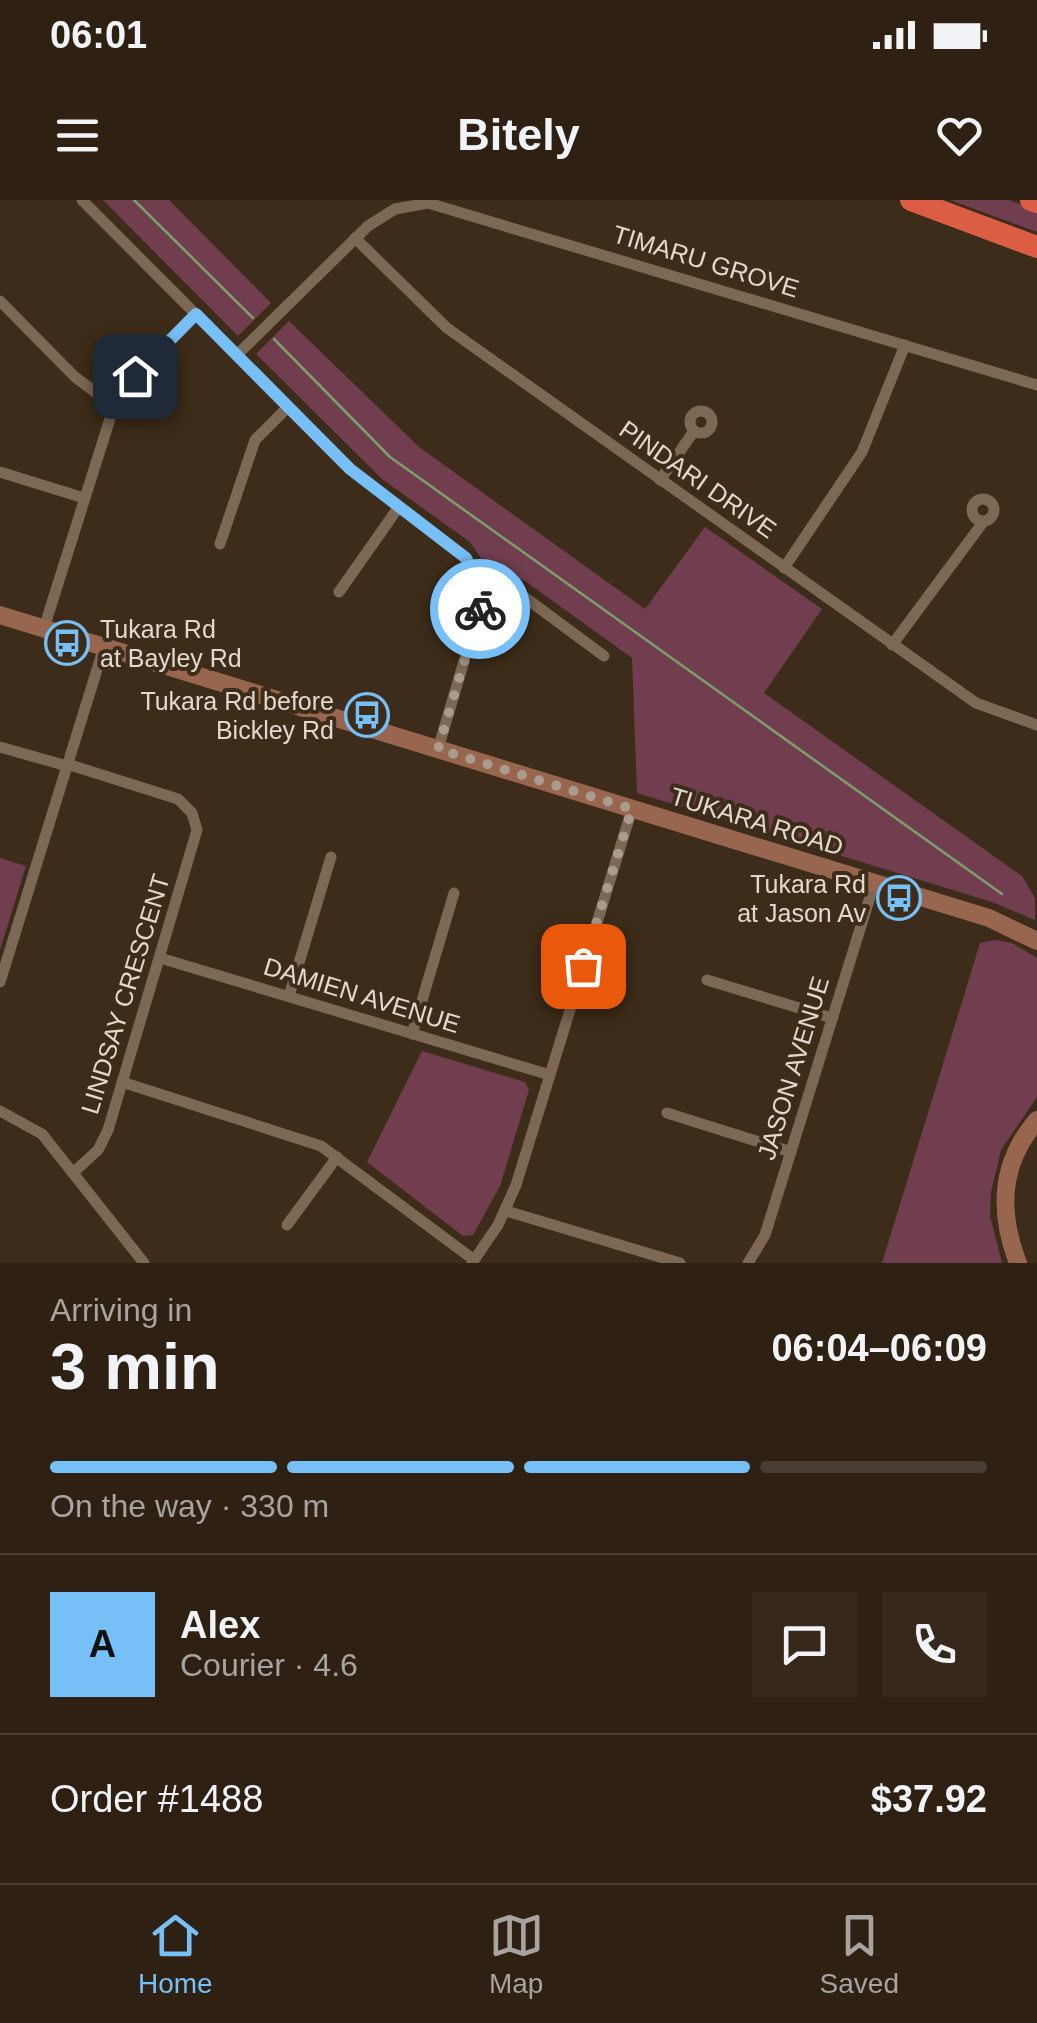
<!DOCTYPE html>
<html lang="en">
<head>
<meta charset="utf-8">
<style>
  :root { --surface:#2e2113; --page:#36291c; --text:#f1f3f6; --muted:#a7a3a0; --line:#493e33; --accent:#77bff7 }
  body { margin:0; font-family:Arial,sans-serif; background:var(--page); color:var(--text); height:100vh; display:flex; flex-direction:column; font-size:38px; white-space:nowrap }
  * { box-sizing:border-box; margin:0 }
  p { font-size:32px; color:var(--muted) }
  .icon { flex:none; width:55px; height:55px; fill:none; stroke:currentColor; stroke-width:2; stroke-linecap:round; stroke-linejoin:round }
  .map { position:relative; height:1063px; overflow:hidden }
  .panel { display:flex; flex-direction:column; background:var(--surface); flex:1 }
  .panel>* { flex:none }
  .pin { position:absolute; display:grid; place-items:center; width:85px; height:85px; color:#fff; margin:-42px; border-radius:20px; box-shadow:0 5px 15px #0006 }
  .courier { position:absolute; display:grid; place-items:center; width:100px; height:100px; margin:-50px; border:8px solid #77bff7; border-radius:50%; background:#fff; color:#222; box-shadow:0 2px 12px #0007 }
  .summary em { font-style:normal; font-weight:600 }
  .summary div { display:flex; flex-direction:column-reverse }
  .summary { display:flex; align-items:center; justify-content:space-between; height:170px; padding:0 50px }
  h1 { font-size:65px; font-weight:600; line-height:75px }
  .bar { display:grid; grid-template-columns:repeat(4,1fr); gap:15px 10px; align-content:center; height:120px; padding:0 50px }
  .bar i { height:12px; border-radius:8px; background:var(--line) }
  .bar .active { background:var(--accent) }
  .bar p { grid-column:span 4 }
  .line { display:flex; align-items:center; gap:25px; padding:0 50px; border-top:2px solid var(--line) }
  .line div { flex:1 }
  .round { display:grid; place-items:center; flex:none; width:105px; height:105px; border-radius:0px; background:var(--page) }
  .status { display:flex; justify-content:space-between; align-items:center; height:70px; padding:0 50px; background:var(--surface); direction:ltr }
  .status svg { height:28px; fill:currentColor }
  header { display:flex; justify-content:space-between; align-items:center; height:130px; padding:0 50px; background:var(--surface); font-size:45px; font-weight:600 }
  .tabs { display:flex; justify-content:space-around; align-items:center; height:140px; border-top:2px solid var(--line); background:var(--surface); font-size:28px; color:var(--muted) }
  .tabs a { display:grid; justify-items:center; gap:5px }
  .tabs .active { color:var(--accent) }
  .map>svg:first-child { display:block }
  .green { fill:#713e4f }
  .lines { fill:none; stroke-linecap:round; stroke-linejoin:round }
  .stream { stroke:#7e9f6b; stroke-width:2.5 }
  .street { stroke:#7c6854; stroke-width:11 }
  .secondary { stroke:#98654f; stroke-width:18 }
  .highway { stroke:#db5e44; stroke-width:22 }
  .done { stroke:#a99c8d; stroke-width:10; stroke-dasharray:0 18 }
  .route { stroke:#77bff7; stroke-width:12 }
  .labels { text-anchor:middle; dominant-baseline:central; stroke-width:8; stroke-linejoin:round; paint-order:stroke }
  .street-label { font-size:25px; fill:#e3d8cc; stroke:#3d2c19 }
  .poi-label { font-size:25px; fill:#e3d8cc; stroke:#3d2c19; text-anchor:end }
</style>
</head>
<body>
<div class="status"><b>06:01</b><svg viewBox="0 0 49 12"><path d="M0 12V9h3v3zM5 12V6h3v6zM10 12V3h3v9zM15 12V0h3v12zM26 1h20v11H26zM47 4h2v5h-2z"/></svg></div>
<header><svg class="icon" aria-label="menu" viewBox="0 0 24 24"><path d="M4 6h16M4 12h16M4 18h16"/></svg>Bitely<svg class="icon" aria-label="heart" viewBox="0 0 24 24"><path d="M12 20l-8-8c-3-5 5-10 8-4 3-6 11-1 8 4z"/></svg></header>
<div class="map">
<svg width="1037" height="1063" viewBox="0 0 1037 1063">
  <rect width="100%" height="100%" fill="#3d2c19"/>
  <g class="green">
    <polygon points="103,0 169,0 271,103 238,136"/>
    <polygon points="950,0 1009,0 1037,10 1037,32"/>
    <polygon points="289,121 419,247 645,409 705,327 822,409 764,493 1022,676 1035,698 1035,720 992,702 637,593 632,458 525,381 489,370 470,342 382,279 256,154"/>
    <polygon points="0,658 26,666 0,750"/>
    <polygon points="995,740 1012,743 1037,758 1037,897 1001,950 991,992 990,1016 1002,1063 882,1063 980,743"/>
    <polygon points="422,851 525,882 529,890 500,986 473,1035 463,1036 367,962"/>
  </g>
  <g class="lines">
    <g class="stream">
      <polyline points="134,0 253,118"/>
      <polyline points="274,139 390,257 1002,694"/>
    </g>
    <g class="street">
      <polyline points="82,0 350,269 466,358 481,390 480,407 438,549"/>
      <polyline points="355,38 447,128 976,503 1037,525"/>
      <polyline points="0,101 75,177 114,206"/>
      <polyline points="237,155 368,26 395,9 428,3 1037,185"/>
      <circle cx="701" cy="222" r="11"/>
      <polyline points="0,272 84,298"/>
      <polyline points="660,280 694,231"/>
      <circle cx="983" cy="310" r="11"/>
      <polyline points="220,344 255,240 288,207"/>
      <polyline points="784,368 862,252 905,145"/>
      <polyline points="481,390 519,393 604,456"/>
      <polyline points="339,392 398,308"/>
      <polyline points="44,428 114,206 135,176 196,114"/>
      <polyline points="892,445 984,321"/>
      <polyline points="0,547 67,566"/>
      <polyline points="67,564 178,599 192,613 197,630 108,930 98,950 75,971"/>
      <polyline points="160,758 550,875"/>
      <polyline points="707,780 832,818"/>
      <polyline points="0,782 104,447"/>
      <polyline points="289,796 331,657"/>
      <polyline points="412,834 454,693"/>
      <polyline points="122,882 321,946 474,1060"/>
      <polyline points="0,911 42,934 144,1063"/>
      <polyline points="667,913 791,952"/>
      <polyline points="506,1011 680,1063"/>
      <polyline points="287,1025 337,957"/>
      <polyline points="472,1063 498,1025 516,985 632,609"/>
      <polyline points="748,1063 765,1035 874,684"/>
    </g>
    <g class="secondary">
      <polyline points="0,415 989,718 1037,741"/>
      <path d="M 1018,1063 C 998,1011 1000,963 1037,920"/>
    </g>
    <g class="highway">
      <polyline points="911,0 1037,47"/>
      <polyline points="1031,0 1037,2"/>
    </g>
  </g>
  <g class="lines">
    <polyline class="done" points="480,409 438,549 632,609 583,766"/>
    <polyline class="route" points="135,176 196,114 350,269 466,358 481,390 480,409"/>
  </g>
  <defs>
    <g id="bus-ring" transform="scale(2.25)"><circle r="9.5" fill="#3d2c19" stroke="#77bff7" stroke-width="1.5"/><path d="M-5-6H5V4H4V6H2V4H-2V6H-4V4H-5ZM-3.5-4V0h7V-4ZM-3.5 1.2v1.5H-2V1.2ZM2 1.2v1.5H3.5V1.2Z" fill="#77bff7"/></g>
  </defs>
  <g fill-rule="evenodd">
    <use href="#bus-ring" x="67" y="443"/>
    <use href="#bus-ring" x="367" y="515"/>
    <use href="#bus-ring" x="899" y="698"/>
  </g>
  <g class="labels">
    <g class="street-label">
      <text transform="translate(706 61) rotate(17)">TIMARU GROVE</text>
      <text transform="translate(698 279) rotate(35)">PINDARI DRIVE</text>
      <text transform="translate(757 621) rotate(17)">TUKARA ROAD</text>
      <text transform="translate(125 794) rotate(-73)">LINDSAY CRESCENT</text>
      <text transform="translate(362 795) rotate(17)">DAMIEN AVENUE</text>
      <text transform="translate(793 868) rotate(-73)">JASON AVENUE</text>
    </g>
    <g class="poi-label">
      <text x="100" y="429" text-anchor="start">Tukara Rd<tspan x="100" dy="29">at Bayley Rd</tspan></text>
      <text x="334" y="501">Tukara Rd before<tspan x="334" dy="29">Bickley Rd</tspan></text>
      <text x="866" y="684">Tukara Rd<tspan x="866" dy="29">at Jason Av</tspan></text>
    </g>
  </g>
</svg>
<div class="pin" style="left:583px;top:766px;background:#ea580c"><svg class="icon" aria-label="bag" viewBox="0 0 24 24"><path d="M5 8h14l-1 12H6zM9 8a3 3 0 0 1 6 0"/></svg></div>
<div class="pin" style="left:135px;top:176px;background:#1f2937"><svg class="icon" aria-label="home" viewBox="0 0 24 24"><path d="M3 11l9-7 9 7M6 9v11h12V9"/></svg></div>
<div class="courier" style="left:480px;top:409px"><svg class="icon" aria-label="bike" viewBox="0 0 24 24"><circle cx="6" cy="16" r="4"/><circle cx="18" cy="16" r="4"/><path d="M6 16l4-8h5l3 8M10 8l3 8H6M13 5h3"/></svg></div>
</div>
<section class="panel">
<div class="summary"><div><h1>3 min</h1><p>Arriving in</p></div><em>06:04–06:09</em></div>
<div class="bar"><i class="active"></i><i class="active"></i><i class="active"></i><i></i><p>On the way · 330 m</p></div>
<div class="line" style="height:180px"><b class="round" style="background:var(--accent);color:#111">A</b><div><b>Alex</b><p>Courier · 4.6</p></div><a class="round"><svg class="icon" aria-label="chat" viewBox="0 0 24 24"><path d="M4 5h16v11H9l-5 4z"/></svg></a><a class="round"><svg class="icon" aria-label="phone" viewBox="0 0 24 24"><path d="M5 4h4l2 5-3 2q2 4 5 5l2-3 5 2v4C11 20 4 13 5 4z"/></svg></a></div>
<div class="line" style="height:130px"><div>Order #1488</div><b>$37.92</b></div>
</section>
<nav class="tabs">
<a class="active"><svg class="icon" aria-label="home" viewBox="0 0 24 24"><path d="M3 11l9-7 9 7M6 9v11h12V9"/></svg>Home</a>
<a><svg class="icon" aria-label="map" viewBox="0 0 24 24"><path d="M3 6l6-2 6 2 6-2v14l-6 2-6-2-6 2zM9 4v14M15 6v14"/></svg>Map</a>
<a><svg class="icon" aria-label="saved" viewBox="0 0 24 24"><path d="M7 4h10v16l-5-4-5 4z"/></svg>Saved</a>
</nav>
</body>
</html>
